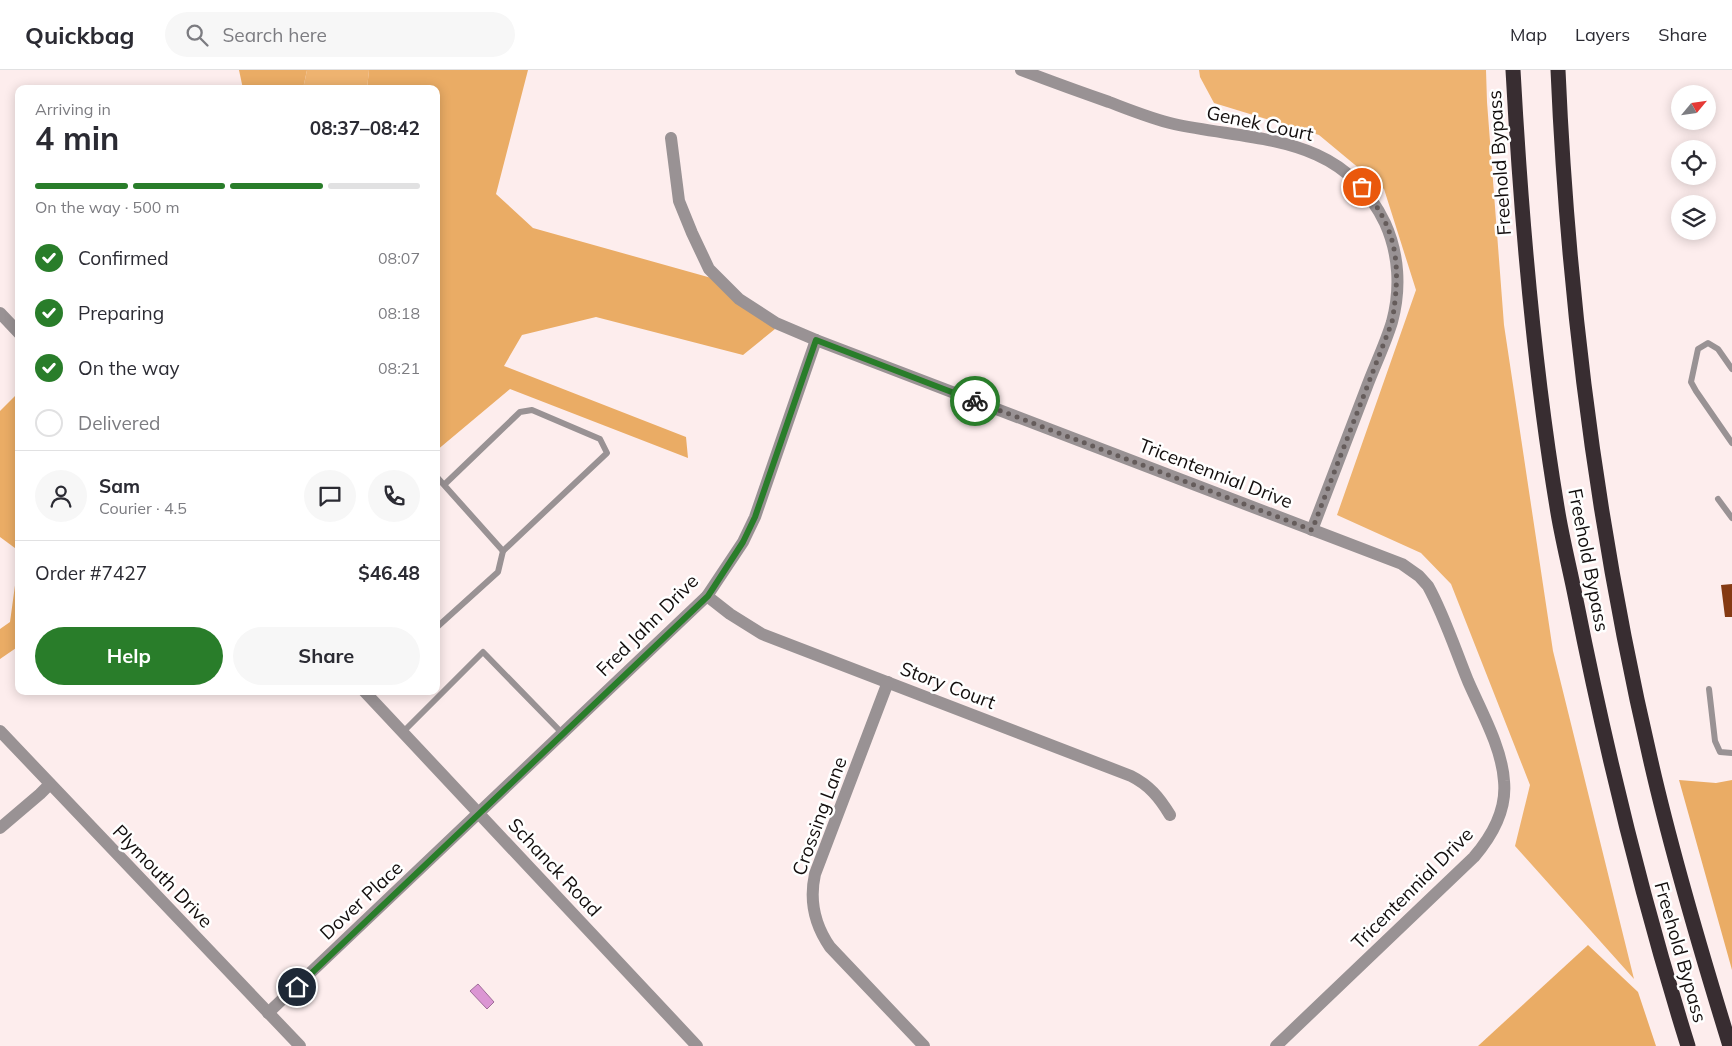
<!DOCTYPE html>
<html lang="en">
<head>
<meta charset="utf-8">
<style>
  :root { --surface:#fff; --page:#f7f7f7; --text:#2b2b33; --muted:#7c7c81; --line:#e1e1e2; --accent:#297d2a }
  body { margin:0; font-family:Mulish,sans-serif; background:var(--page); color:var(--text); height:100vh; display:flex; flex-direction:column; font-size:19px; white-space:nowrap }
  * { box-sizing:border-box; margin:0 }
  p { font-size:16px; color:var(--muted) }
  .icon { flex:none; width:28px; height:28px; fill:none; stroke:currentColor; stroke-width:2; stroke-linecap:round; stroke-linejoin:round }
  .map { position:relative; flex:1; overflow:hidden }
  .side { position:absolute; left:15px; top:15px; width:425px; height:610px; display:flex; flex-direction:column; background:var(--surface); border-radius:10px; box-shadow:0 2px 12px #0003 }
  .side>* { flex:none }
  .needle { width:32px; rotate:61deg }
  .tools { position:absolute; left:1671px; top:15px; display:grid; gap:10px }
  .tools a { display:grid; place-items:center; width:45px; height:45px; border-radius:50%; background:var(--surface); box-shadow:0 2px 12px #0003; font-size:25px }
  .pin { position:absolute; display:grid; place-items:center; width:42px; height:42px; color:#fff; margin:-21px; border:2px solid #fff; border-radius:50%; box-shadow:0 1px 5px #0007 }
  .courier { position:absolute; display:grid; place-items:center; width:50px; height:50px; margin:-25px; border:4px solid #297d2a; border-radius:50%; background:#fff; color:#222; box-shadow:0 1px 6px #0007 }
  .summary em { font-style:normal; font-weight:700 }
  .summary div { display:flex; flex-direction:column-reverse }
  .summary { display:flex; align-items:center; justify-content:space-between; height:85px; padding:0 20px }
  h1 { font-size:32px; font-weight:700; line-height:38px }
  .bar { display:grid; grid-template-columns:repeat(4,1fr); gap:8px 5px; align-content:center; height:60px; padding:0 20px }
  .bar i { height:6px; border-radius:4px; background:var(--line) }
  .bar .active { background:var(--accent) }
  .bar p { grid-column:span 4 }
  .line { display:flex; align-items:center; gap:12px; padding:0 20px; border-top:1px solid var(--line) }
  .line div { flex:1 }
  .round { display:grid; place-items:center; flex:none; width:52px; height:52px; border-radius:26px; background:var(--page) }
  ol { padding:0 20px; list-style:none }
  li { display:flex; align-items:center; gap:15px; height:55px }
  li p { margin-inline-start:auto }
  li .icon { padding:5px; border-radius:50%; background:var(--accent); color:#fff; stroke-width:4 }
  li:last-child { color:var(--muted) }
  li i { width:28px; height:28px; border:2px solid var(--line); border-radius:50% }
  .primary-button { display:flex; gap:10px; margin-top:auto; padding:10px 20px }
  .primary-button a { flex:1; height:58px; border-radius:30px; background:var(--accent); color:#fff; font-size:20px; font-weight:700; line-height:58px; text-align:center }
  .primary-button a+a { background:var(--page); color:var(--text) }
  header { display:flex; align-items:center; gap:30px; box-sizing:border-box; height:70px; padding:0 25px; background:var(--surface); border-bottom:1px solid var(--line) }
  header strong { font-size:24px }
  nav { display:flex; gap:28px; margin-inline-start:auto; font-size:18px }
  .search { width:350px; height:45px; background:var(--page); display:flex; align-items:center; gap:12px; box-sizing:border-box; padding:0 18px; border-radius:28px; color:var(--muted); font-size:19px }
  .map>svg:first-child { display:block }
  .green { fill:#eeb370 }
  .forest { fill:#eaac65 }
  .water { fill:#db96d3; stroke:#9f6d98 }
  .building { fill:#853a13 }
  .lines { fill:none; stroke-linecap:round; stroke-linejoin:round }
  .service { stroke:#999294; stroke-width:6 }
  .minor { stroke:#999294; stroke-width:12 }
  .tertiary { stroke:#999294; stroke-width:12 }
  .motorway { stroke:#382d31; stroke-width:15 }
  .done { stroke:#655c5b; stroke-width:5; stroke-dasharray:0 9 }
  .route { stroke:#297d2a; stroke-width:6 }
  .labels { text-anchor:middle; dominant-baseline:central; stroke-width:5; stroke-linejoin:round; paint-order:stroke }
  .street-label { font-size:19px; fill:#130e0d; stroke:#fff }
</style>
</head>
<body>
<header>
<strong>Quickbag</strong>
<div class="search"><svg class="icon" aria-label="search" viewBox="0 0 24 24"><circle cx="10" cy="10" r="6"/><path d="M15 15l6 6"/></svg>Search here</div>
<nav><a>Map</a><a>Layers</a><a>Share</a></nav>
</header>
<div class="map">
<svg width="1732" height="976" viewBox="0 0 1732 976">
  <rect width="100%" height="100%" fill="#fdeded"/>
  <g class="green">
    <polygon points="307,0 369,0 367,19 303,19"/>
    <polygon points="1199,0 1486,0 1487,32 1504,255 1553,581 1634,909 1515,776 1530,715 1451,514 1421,483 1337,445 1416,220 1384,119 1319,65 1214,33 1200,7"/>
  </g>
  <g class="forest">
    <polygon points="239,0 307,0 303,19 243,19"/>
    <polygon points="369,0 528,0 496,124 533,158 715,209 775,259 743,285 596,247 522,265 504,296 686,367 688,388 510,319 436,381 436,19 367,19"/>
    <polygon points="19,322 19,481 0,467 0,341"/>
    <polygon points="19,486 19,576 0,589 0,559 10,552"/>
    <polygon points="1679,710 1716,713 1732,710 1732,900"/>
    <polygon points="1588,875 1638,922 1656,976 1478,976"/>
  </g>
  <polygon class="water" points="478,914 494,932 487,939 470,921"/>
  <polygon class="building" points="1732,514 1732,547 1725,547 1721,515"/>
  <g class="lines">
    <g class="service">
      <polyline points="1732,299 1718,279 1708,273 1698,279 1691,312 1696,321 1732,373"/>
      <polyline points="436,406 503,481 607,383 600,369 532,340 520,342 445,414"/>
      <polyline points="1718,429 1732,448"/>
      <polyline points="436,558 498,502 503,481"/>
      <polyline points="1709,619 1715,671 1720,682 1732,683"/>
      <polyline points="403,662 483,582 563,664"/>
    </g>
    <g class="minor">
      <path d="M 1021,0 C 1050,11 1080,22 1109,32 C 1130,40 1152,49 1174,54 C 1257,72 1342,63 1385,153 C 1399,184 1401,219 1392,252 C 1385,275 1374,297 1366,319 C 1348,366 1330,413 1312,460"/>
      <path d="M 671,68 L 679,131 L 692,163 L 709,199 L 739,229 L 776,253 L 816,270 L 1402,494 L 1419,506 L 1428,516 C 1444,545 1455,579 1468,611 C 1481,641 1502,678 1504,711 C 1507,741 1492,766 1474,787 L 1276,976"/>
      <path d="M 707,526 L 730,544 L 762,564 L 1131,706 C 1149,715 1159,727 1170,745"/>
      <path d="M 888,612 L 815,804 C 809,831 814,854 830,877 L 924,976"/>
      <polyline points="0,661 300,976"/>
      <polyline points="0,758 40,724 50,714"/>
      <polyline points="268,943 707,526 743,472 755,447 816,270"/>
    </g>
    <g class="tertiary">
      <polyline points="0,243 19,263"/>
      <polyline points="364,621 697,976"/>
    </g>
    <g class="motorway">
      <path d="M 1513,0 C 1521,146 1533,293 1557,437 C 1562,469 1570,499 1576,530 C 1606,681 1642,829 1688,976"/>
      <path d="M 1558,0 C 1568,233 1598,465 1651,692 C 1673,788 1701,882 1730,976"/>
    </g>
  </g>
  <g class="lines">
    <path class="done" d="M 975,331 L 1312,460 L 1392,252 C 1401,198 1399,160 1362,117"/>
    <polyline class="route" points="297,917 708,526 743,472 755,447 816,270 975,331"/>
  </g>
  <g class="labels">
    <g class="street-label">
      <text transform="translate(1260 53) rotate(12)">Genek Court</text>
      <text transform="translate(1499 93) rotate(-94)">Freehold Bypass</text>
      <text transform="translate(1216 403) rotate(21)">Tricentennial Drive</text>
      <text transform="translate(1589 490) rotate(79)">Freehold Bypass</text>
      <text transform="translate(647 555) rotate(-45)">Fred Jahn Drive</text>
      <text transform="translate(948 615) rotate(21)">Story Court</text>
      <text transform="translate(819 746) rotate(-70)">Crossing Lane</text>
      <text transform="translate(555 797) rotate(47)">Schanck Road</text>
      <text transform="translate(163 806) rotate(46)">Plymouth Drive</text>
      <text transform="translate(1412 818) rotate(-45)">Tricentennial Drive</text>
      <text transform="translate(361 830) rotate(-43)">Dover Place</text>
      <text transform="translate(1681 882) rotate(74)">Freehold Bypass</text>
    </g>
  </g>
</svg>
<div class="tools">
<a><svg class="needle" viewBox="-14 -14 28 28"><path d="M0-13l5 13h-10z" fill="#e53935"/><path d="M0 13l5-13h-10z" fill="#7c7c81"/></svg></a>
<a><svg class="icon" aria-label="locate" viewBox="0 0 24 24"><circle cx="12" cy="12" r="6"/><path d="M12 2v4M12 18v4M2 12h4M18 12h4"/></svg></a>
<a><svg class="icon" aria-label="layers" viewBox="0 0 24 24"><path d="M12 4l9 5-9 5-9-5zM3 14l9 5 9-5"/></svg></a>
</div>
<div class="pin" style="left:1362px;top:117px;background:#ea580c"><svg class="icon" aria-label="bag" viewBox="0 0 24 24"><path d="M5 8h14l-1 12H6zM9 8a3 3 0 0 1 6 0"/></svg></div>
<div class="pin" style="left:297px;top:917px;background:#1f2937"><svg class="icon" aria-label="home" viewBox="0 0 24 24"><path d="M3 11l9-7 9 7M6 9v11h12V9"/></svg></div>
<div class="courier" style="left:975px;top:331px"><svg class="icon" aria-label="bike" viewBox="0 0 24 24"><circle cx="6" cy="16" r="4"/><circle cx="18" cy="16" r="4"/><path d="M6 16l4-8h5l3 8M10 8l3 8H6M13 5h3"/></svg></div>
<section class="side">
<div class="summary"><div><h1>4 min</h1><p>Arriving in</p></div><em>08:37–08:42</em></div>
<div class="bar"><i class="active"></i><i class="active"></i><i class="active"></i><i></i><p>On the way · 500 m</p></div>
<ol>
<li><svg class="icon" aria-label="check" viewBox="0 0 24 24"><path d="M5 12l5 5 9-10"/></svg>Confirmed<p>08:07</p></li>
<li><svg class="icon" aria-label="check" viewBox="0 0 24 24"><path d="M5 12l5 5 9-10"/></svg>Preparing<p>08:18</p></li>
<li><svg class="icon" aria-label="check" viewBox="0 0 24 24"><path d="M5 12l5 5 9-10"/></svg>On the way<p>08:21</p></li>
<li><i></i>Delivered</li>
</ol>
<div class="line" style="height:90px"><a class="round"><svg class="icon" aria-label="person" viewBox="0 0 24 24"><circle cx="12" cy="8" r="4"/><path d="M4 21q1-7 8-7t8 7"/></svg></a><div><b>Sam</b><p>Courier · 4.5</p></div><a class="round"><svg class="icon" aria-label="chat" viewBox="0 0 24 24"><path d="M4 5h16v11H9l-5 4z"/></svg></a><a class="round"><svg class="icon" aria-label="phone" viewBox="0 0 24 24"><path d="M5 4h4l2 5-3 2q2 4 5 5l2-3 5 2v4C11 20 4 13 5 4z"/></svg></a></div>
<div class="line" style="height:65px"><div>Order #7427</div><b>$46.48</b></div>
<div class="primary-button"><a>Help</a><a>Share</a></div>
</section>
</div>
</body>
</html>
